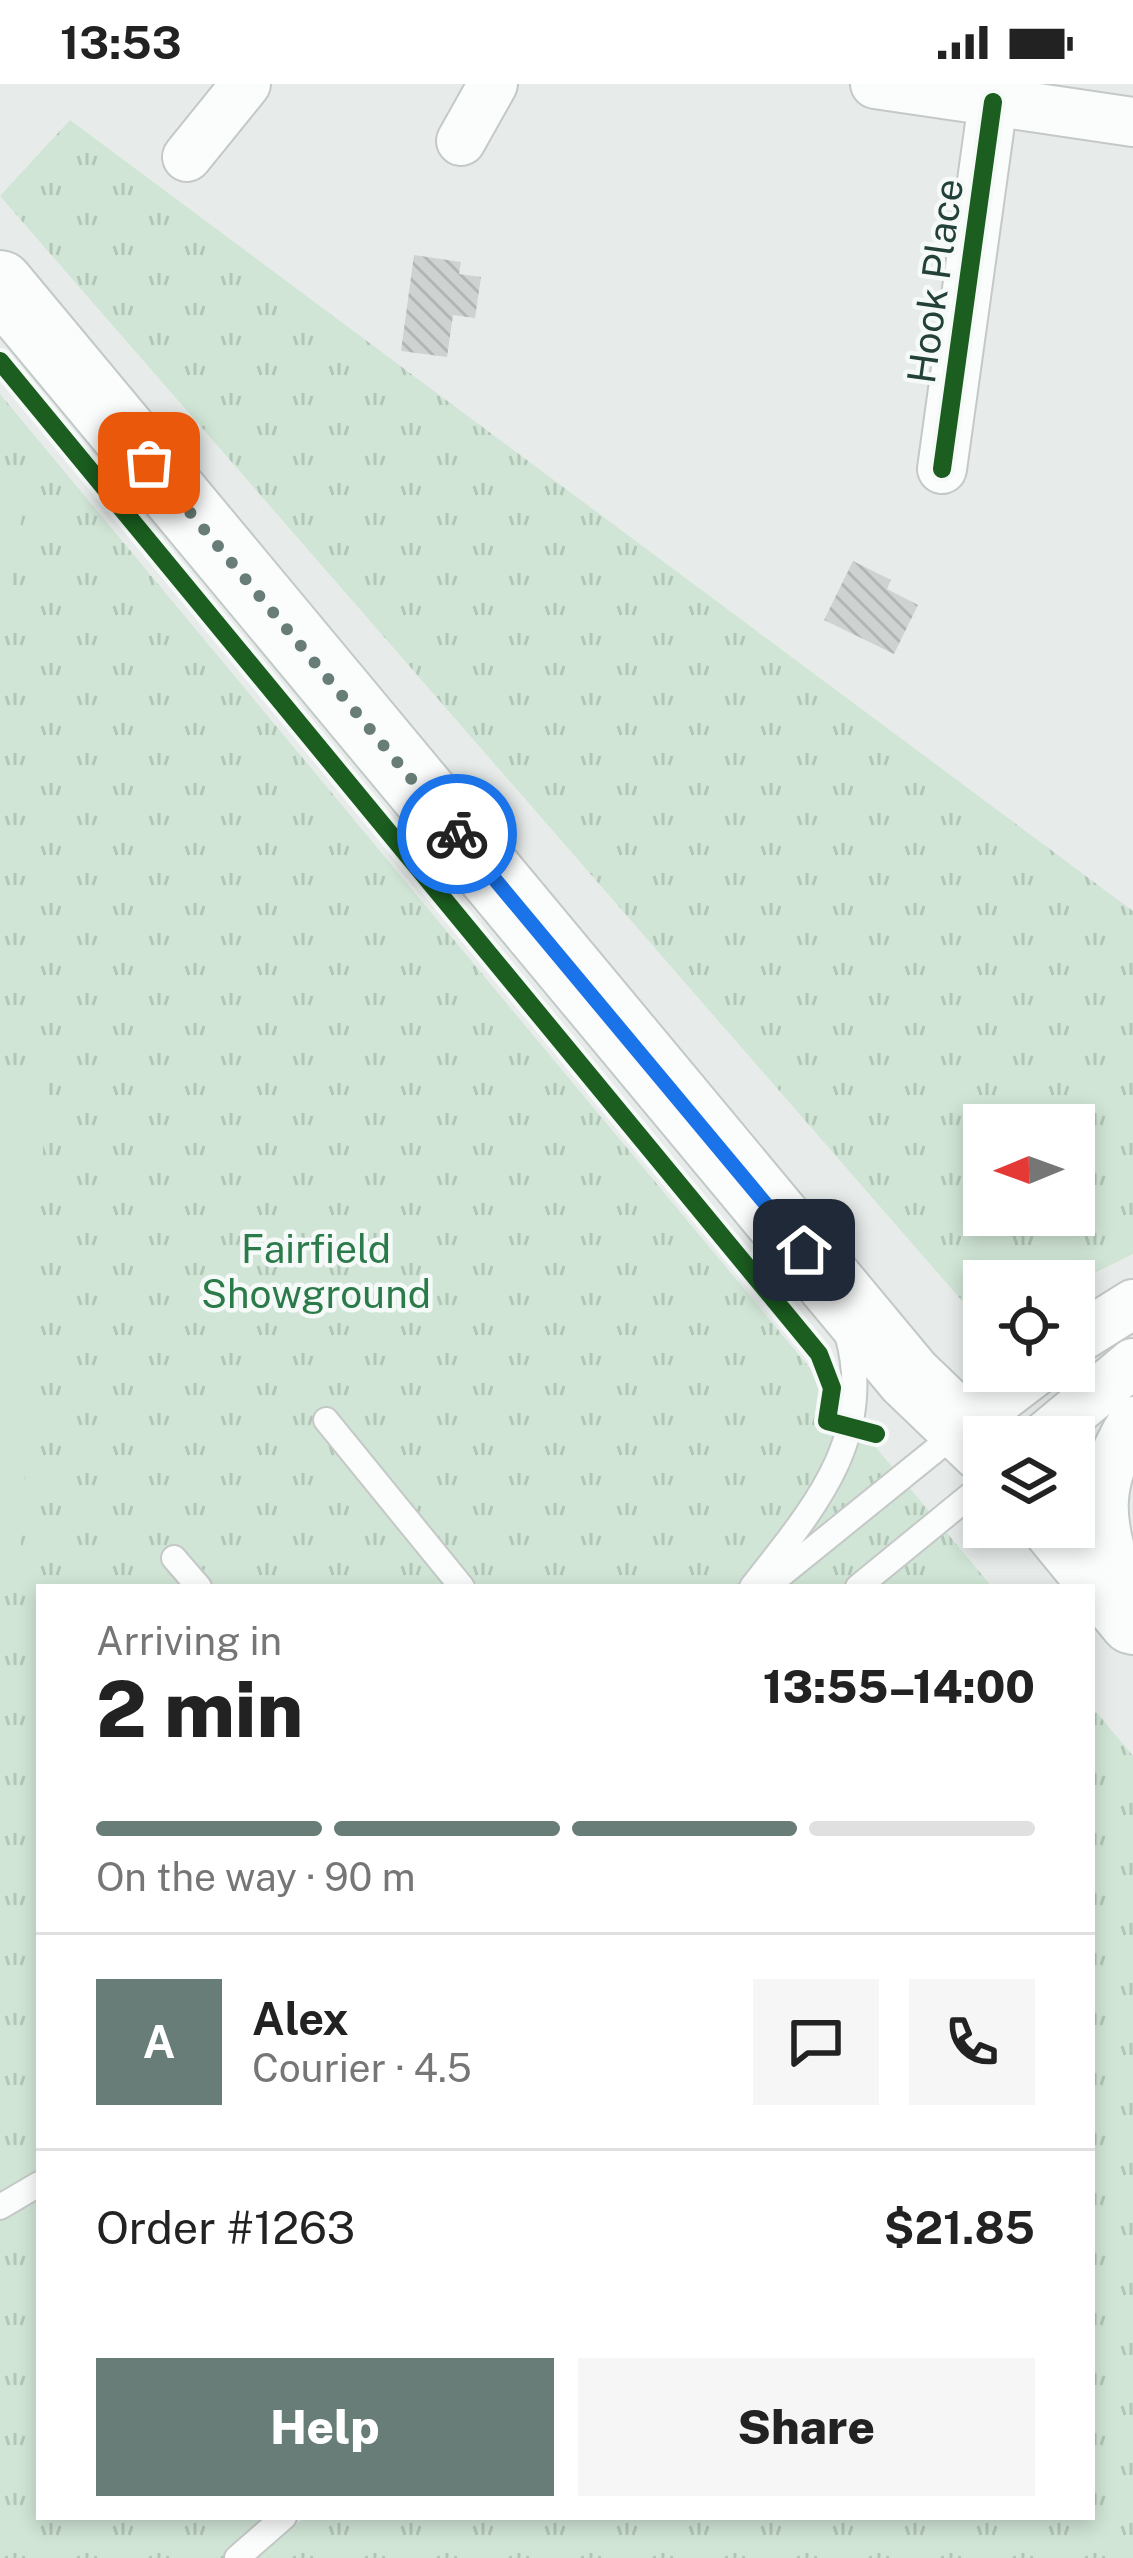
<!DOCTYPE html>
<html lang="en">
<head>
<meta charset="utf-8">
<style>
  :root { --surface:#fff; --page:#f6f6f6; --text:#222; --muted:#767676; --line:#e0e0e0; --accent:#687d77 }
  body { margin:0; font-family:"Public Sans",sans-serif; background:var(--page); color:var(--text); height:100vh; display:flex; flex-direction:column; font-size:45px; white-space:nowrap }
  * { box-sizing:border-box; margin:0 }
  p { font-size:39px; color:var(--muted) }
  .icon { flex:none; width:66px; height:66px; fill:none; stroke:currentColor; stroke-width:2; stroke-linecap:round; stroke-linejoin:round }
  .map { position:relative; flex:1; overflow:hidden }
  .sheet { position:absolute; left:36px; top:1500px; width:1059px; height:936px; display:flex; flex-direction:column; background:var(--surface); border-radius:0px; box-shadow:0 6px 18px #0003 }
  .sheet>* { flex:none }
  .needle { width:78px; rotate:269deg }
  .buttons { position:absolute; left:963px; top:1020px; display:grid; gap:24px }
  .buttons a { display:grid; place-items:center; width:132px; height:132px; border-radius:0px; background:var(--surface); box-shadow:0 6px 18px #0003; font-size:60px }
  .pin { position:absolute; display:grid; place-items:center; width:102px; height:102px; color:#fff; margin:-51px; border-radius:24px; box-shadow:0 6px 18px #0006 }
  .courier { position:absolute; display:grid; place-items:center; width:120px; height:120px; margin:-60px; border:9px solid #1a73e8; border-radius:50%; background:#fff; color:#222; box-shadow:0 3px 15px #0007 }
  .head em { font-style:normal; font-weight:800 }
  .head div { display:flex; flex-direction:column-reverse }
  .head { display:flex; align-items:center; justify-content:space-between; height:204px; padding:0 60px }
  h1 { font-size:78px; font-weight:800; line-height:90px }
  .bar { display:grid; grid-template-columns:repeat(4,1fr); gap:18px 12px; align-content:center; height:144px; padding:0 60px }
  .bar i { height:15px; border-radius:9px; background:var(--line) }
  .bar .selected { background:var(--accent) }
  .bar p { grid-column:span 4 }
  .line { display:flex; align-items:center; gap:30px; padding:0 60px; border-top:3px solid var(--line) }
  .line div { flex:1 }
  .round { display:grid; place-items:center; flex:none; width:126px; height:126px; border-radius:0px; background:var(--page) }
  .primary-button { display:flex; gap:24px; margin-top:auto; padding:24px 60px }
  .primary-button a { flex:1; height:138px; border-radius:0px; background:var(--accent); color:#fff; font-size:48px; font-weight:800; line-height:138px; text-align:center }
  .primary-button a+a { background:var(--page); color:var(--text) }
  .status { display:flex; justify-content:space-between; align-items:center; height:84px; padding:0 60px; background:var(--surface); direction:ltr }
  .status svg { height:33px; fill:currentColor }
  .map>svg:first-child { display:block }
  .park { fill:url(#park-tufts); fill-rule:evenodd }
  .pitch { fill:#d0e5d6 }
  .building { fill:url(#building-back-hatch) }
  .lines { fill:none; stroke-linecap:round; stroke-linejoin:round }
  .lane-casing { stroke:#c4c9c7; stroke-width:28 }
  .street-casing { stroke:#c4c9c7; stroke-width:52 }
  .secondary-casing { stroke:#c2c9c7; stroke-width:70 }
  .lane { stroke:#fbfcfc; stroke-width:24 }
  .street { stroke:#fbfcfc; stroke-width:48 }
  .secondary { stroke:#fbfcfc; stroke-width:66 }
  .cycleway-casing { stroke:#f5faf8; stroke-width:26 }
  .cycleway { stroke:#1b5e20; stroke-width:18 }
  .done { stroke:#687d77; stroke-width:12; stroke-dasharray:0 21.6 }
  .route { stroke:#1a73e8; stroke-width:15 }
  .labels { text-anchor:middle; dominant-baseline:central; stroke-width:9; stroke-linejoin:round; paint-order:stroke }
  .street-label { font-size:39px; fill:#234139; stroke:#f5faf8 }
  .park-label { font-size:39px; fill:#2b7a49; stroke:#f5faf8 }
</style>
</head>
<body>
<div class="status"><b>13:53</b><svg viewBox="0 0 49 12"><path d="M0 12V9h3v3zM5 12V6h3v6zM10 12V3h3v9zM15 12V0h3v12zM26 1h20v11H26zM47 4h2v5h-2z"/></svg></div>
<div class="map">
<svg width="1133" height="2474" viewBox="0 0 1133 2474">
  <defs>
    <pattern id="park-tufts" width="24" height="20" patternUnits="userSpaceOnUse" patternTransform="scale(3)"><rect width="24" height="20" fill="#d0e5d6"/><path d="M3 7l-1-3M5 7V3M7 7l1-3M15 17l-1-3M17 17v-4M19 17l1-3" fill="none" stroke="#b2c6b8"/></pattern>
    <pattern id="building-back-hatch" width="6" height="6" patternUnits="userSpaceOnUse" patternTransform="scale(3)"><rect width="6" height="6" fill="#ced3d1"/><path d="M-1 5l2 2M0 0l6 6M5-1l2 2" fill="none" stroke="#b1b6b4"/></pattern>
  </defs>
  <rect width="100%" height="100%" fill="#e7ecea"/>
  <g class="park">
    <path d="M 70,36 L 1133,827 L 1133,1170 L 1074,1199 L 984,1197 L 984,1242 L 0,112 ZM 1074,1041 L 1074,1131 L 984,1131 L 984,1041 Z"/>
    <polygon points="0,310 992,1503 39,1503 39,2433 289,2433 239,2474 0,2474"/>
    <polygon points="1092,1623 1133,1672 1133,2474 257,2474 305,2433 1092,2433"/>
  </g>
  <g class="pitch">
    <polygon points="0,421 23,425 0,574"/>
    <polygon points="0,993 47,995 20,1476 0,1475"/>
  </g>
  <g class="building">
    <polygon points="414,171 461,178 459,190 481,193 475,234 453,231 447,273 401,267"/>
    <polygon points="853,477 891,496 887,505 918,521 894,570 824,536"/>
  </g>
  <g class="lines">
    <g class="lane-casing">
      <g id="lane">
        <polyline points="326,1336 462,1503"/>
        <polyline points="174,1474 199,1503"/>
        <path d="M 752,1503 C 813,1425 877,1353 847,1250"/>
        <polyline points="766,1503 960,1346"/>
        <polyline points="858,1503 984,1400"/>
        <polyline points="0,2123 39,2100"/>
        <polyline points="237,2474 284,2433"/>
      </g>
    </g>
    <g class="street-casing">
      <g id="street">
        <polyline points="875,0 1133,38"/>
        <polyline points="461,57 493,0"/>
        <polyline points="187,73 246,0"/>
        <polyline points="942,385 993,18"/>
        <polyline points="1074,1257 1133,1220"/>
        <polyline points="963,1343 1036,1287"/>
        <polyline points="1044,1353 1133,1279"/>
        <path d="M 1124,1507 C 1098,1437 1093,1403 1133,1337"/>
      </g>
    </g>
    <g class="secondary-casing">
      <g id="secondary">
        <polyline points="0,200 909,1293 984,1365"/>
        <polyline points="1056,1443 1133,1537"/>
      </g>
    </g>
    <use href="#lane" class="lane"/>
    <use href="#street" class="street"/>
    <use href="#secondary" class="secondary"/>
    <g class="cycleway-casing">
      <g id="cycleway">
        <polyline points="0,277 819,1270 832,1304 827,1337 876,1350"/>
        <polyline points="942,385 993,18"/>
      </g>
    </g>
    <use href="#cycleway" class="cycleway"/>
  </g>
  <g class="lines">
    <polyline class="done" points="149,379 457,750"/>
    <polyline class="route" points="457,750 804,1166"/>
  </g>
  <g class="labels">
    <g class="street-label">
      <text transform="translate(935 197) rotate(-82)">Hook Place</text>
    </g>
    <g class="park-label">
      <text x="316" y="1165">Fairfield<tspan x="316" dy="45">Showground</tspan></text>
    </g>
  </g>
</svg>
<div class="buttons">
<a><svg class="needle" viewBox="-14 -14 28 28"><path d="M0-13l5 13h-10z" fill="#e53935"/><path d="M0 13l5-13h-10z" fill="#767676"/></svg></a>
<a><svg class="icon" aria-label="locate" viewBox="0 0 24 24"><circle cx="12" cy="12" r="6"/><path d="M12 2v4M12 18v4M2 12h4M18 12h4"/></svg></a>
<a><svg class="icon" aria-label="layers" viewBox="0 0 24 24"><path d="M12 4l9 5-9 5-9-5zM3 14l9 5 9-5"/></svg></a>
</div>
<div class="pin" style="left:149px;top:379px;background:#ea580c"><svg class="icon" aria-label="bag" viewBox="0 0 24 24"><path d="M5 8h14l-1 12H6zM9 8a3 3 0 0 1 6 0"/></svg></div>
<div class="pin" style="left:804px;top:1166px;background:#1f2937"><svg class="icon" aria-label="home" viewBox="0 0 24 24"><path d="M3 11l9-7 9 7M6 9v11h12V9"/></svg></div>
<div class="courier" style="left:457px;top:750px"><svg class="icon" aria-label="bike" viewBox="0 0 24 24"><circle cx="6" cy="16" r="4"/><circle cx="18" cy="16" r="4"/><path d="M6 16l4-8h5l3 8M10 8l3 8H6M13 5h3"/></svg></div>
<section class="sheet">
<div class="head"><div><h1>2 min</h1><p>Arriving in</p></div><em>13:55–14:00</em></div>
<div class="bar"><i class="selected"></i><i class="selected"></i><i class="selected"></i><i></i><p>On the way · 90 m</p></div>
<div class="line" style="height:216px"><b class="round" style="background:var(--accent);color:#fff">A</b><div><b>Alex</b><p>Courier · 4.5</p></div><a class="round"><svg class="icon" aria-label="chat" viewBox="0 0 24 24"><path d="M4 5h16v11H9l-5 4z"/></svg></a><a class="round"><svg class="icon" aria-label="phone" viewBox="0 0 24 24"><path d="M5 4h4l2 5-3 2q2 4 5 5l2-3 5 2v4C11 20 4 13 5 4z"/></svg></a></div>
<div class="line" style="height:156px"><div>Order #1263</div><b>$21.85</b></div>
<div class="primary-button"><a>Help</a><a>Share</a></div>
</section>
</div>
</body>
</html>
